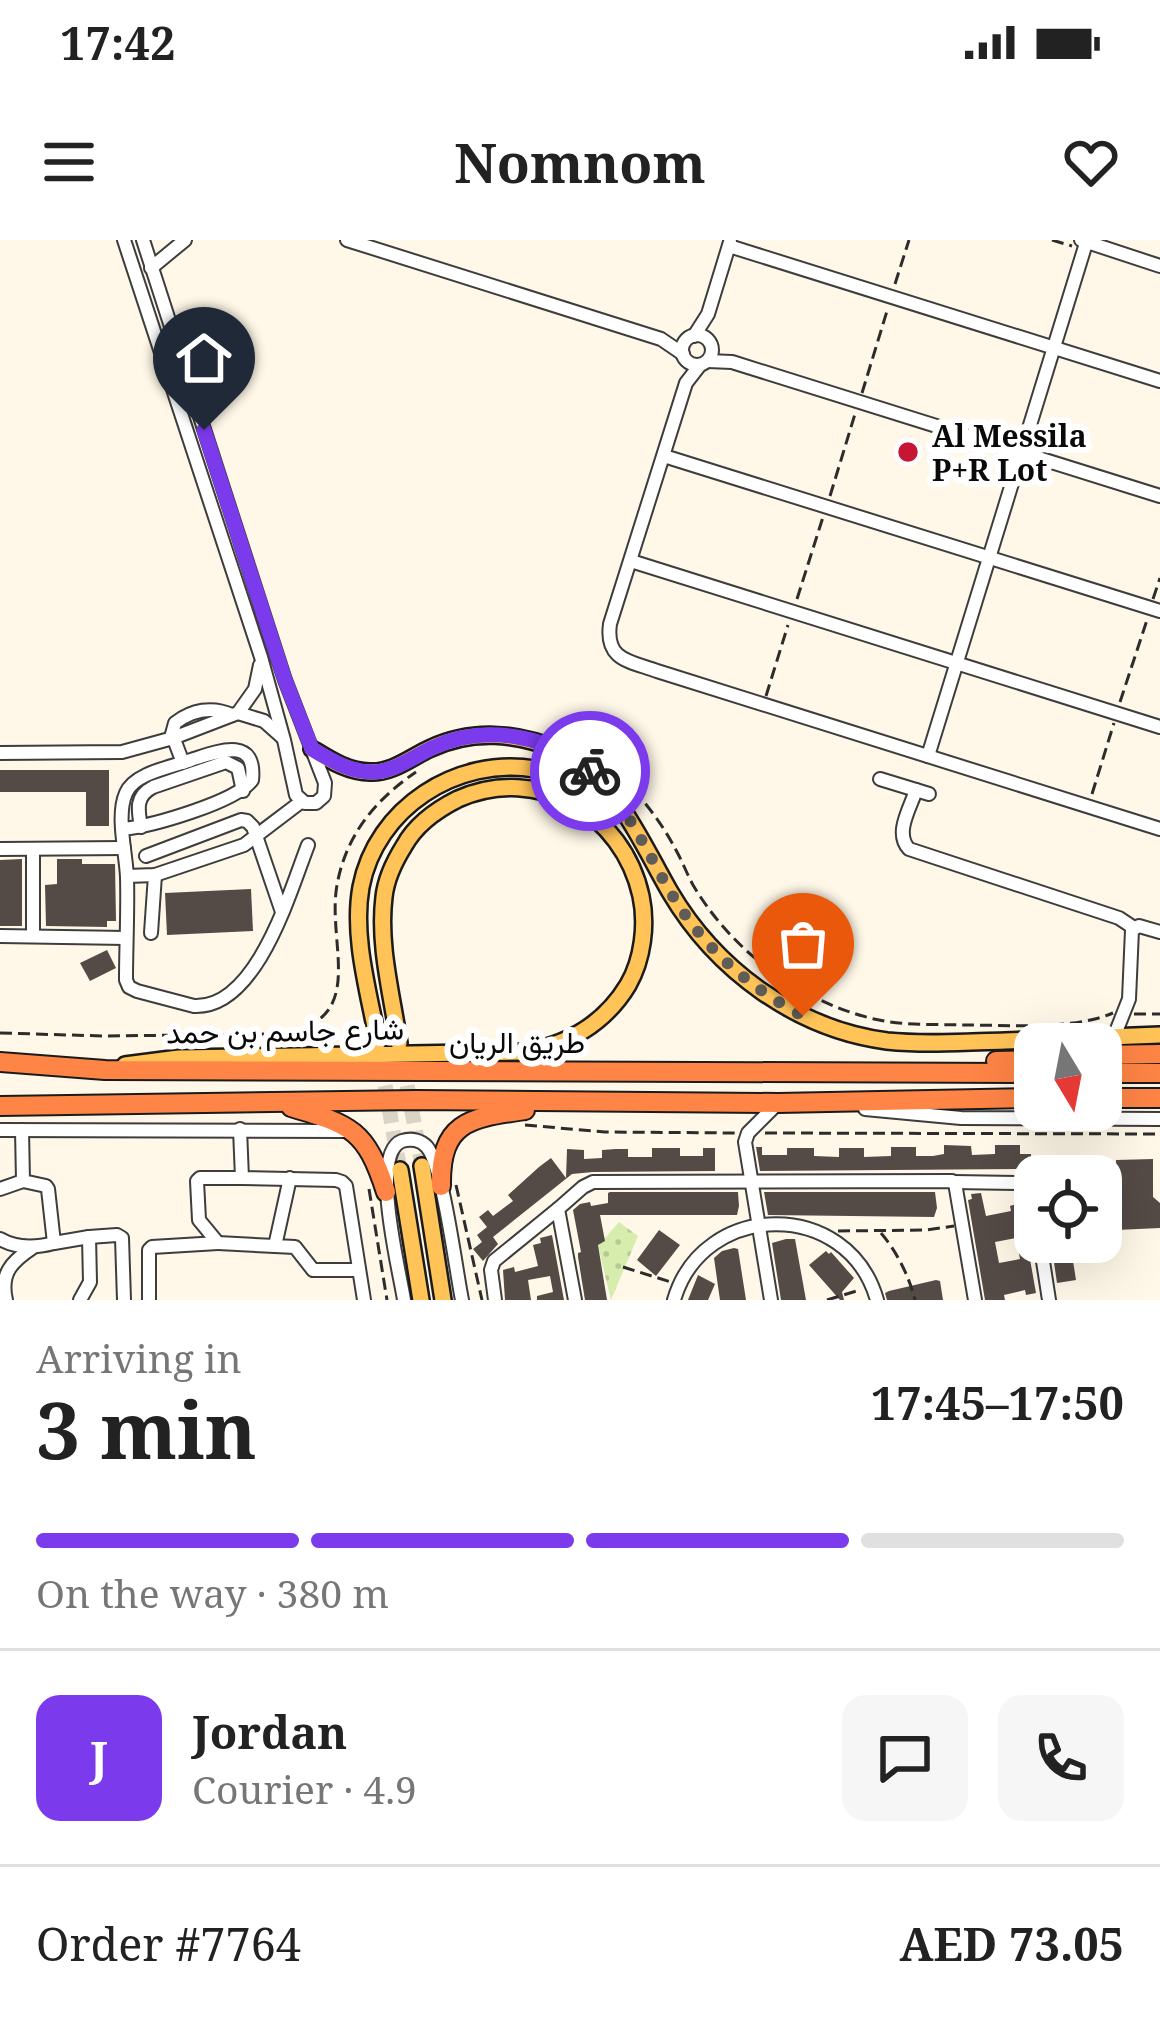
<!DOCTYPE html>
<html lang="en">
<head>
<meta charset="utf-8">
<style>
  :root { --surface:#fff; --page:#f6f6f6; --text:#222; --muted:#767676; --line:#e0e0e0; --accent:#7c3aed }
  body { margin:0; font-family:"Noto Serif",Vazirmatn,serif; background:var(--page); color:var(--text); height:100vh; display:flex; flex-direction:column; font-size:45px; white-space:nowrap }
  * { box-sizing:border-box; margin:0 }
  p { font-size:39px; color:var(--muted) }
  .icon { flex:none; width:66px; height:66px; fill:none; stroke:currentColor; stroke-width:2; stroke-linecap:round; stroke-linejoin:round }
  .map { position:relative; height:1060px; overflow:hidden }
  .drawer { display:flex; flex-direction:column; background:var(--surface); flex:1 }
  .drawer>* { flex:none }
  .needle { width:78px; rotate:170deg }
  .buttons { position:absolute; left:1014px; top:783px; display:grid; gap:24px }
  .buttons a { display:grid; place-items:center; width:108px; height:108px; border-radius:24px; background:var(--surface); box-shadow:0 12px 48px #0002; font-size:60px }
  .pin { position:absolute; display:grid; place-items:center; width:102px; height:102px; color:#fff; margin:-123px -51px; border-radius:50% 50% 50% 0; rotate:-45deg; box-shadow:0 0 12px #0007 }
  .pin .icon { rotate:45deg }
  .courier { position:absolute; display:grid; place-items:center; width:120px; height:120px; margin:-60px; border:9px solid #7c3aed; border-radius:50%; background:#fff; color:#222; box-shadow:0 3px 15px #0007 }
  .headline em { font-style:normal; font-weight:700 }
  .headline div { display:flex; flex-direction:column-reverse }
  .headline { display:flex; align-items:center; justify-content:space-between; height:204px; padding:0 36px }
  h1 { font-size:78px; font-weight:700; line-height:90px }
  .bar { display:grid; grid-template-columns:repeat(4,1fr); gap:18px 12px; align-content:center; height:144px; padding:0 36px }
  .bar i { height:15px; border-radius:9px; background:var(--line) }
  .bar .active { background:var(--accent) }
  .bar p { grid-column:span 4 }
  .line { display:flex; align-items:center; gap:30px; padding:0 36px; border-top:3px solid var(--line) }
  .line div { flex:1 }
  .round { display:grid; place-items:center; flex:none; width:126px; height:126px; border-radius:24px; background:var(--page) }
  .status { display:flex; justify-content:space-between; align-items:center; height:84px; padding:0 60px; background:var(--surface); direction:ltr }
  .status svg { height:33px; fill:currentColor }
  header { display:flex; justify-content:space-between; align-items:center; height:156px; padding:0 36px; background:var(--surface); font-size:54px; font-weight:700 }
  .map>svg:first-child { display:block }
  .park { fill:url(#park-dots) }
  .building { fill:#544a46; fill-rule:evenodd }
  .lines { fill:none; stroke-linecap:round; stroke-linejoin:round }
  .major-tunnel { stroke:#dad4c7; stroke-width:15; stroke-dasharray:15 8; stroke-linecap:butt }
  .minor-casing { stroke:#3d3d3d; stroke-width:16 }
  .major-casing { stroke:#1b1b1b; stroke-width:20 }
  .highway-casing { stroke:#1b1b1b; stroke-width:22 }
  .path { stroke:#2c2c2c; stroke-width:3; stroke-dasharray:12 6; stroke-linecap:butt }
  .minor { stroke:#fff; stroke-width:12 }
  .major { stroke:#ffc358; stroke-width:15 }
  .highway { stroke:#ff8546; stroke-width:18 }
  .done { stroke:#605d58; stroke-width:12; stroke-dasharray:0 21.6 }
  .route { stroke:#7c3aed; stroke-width:15 }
  .poi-dot { fill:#c61633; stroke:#fff; stroke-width:4.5 }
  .labels { text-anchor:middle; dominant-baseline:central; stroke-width:12; stroke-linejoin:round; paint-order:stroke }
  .poi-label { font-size:30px; font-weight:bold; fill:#0a0a0a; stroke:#fff; text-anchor:start }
  .street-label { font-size:30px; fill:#0a0a0a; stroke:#fff }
</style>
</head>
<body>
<div class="status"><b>17:42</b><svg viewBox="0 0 49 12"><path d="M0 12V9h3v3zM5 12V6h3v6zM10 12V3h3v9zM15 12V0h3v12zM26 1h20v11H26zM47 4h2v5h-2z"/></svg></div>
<header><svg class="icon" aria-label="menu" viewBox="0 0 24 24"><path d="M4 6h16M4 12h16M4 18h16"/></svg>Nomnom<svg class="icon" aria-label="heart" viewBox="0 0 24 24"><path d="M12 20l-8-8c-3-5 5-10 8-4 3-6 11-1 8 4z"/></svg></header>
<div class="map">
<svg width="1160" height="1060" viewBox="0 0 1160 1060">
  <defs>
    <pattern id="park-dots" width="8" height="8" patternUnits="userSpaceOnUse" patternTransform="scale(3)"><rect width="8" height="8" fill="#d6edae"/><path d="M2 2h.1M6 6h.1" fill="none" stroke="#b6ca94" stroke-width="1.8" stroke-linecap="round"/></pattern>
  </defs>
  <rect width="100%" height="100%" fill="#fff8e8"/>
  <polygon class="park" points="619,982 638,996 611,1060 598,1006"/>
  <g class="building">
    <polygon points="0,530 109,530 109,586 86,586 86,552 0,552"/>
    <polygon points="22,619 22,686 0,686 0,620"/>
    <polygon points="57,619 82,619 82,624 115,624 116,681 107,681 107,687 46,686 45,645 57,644"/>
    <polygon points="251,649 253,691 167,695 165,653"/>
    <polygon points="107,710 116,728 90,741 80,723"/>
    <polygon points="944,905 971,906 972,915 995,914 995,905 1020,905 1020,914 1031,914 1031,929 760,931 756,907 762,907 762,915 787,915 787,908 814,908 814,916 839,917 839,908 864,908 864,917 891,916 891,907 916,907 916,916 933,916 944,914"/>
    <polygon points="652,908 680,908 680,916 703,916 703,908 715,908 715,931 593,932 572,934 493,997 498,1004 483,1021 473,1009 482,1002 477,995 487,987 479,977 488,970 493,976 513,961 508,955 539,927 551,918 566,938 567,909 584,910 584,919 602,918 602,910 616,909 628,909 628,917 652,917"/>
    <polygon points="1153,919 1153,957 1160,963 1160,988 1116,990 1101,976 1101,966 1108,958 1117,967 1116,920"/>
    <polygon points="610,952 738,952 739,966 737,975 600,975 605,1001 598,1005 607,1060 585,1060 578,1017 578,1013 581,1012 573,970 580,964 590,962 591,966 608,963 608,953"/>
    <polygon points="764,952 935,952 937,968 934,977 768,975"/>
    <path d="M 981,953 L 986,976 L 1011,971 L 1010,966 L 1020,963 L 1036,1053 L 1026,1055 L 1025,1050 L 1004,1055 L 1005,1060 L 985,1060 L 968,960 L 972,959 L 971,954 ZM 1016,998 L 1020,1019 L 999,1023 L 995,1002 Z"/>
    <polygon points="659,990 680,1005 656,1036 637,1020"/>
    <polygon points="552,995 564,1060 537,1060 537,1056 553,1052 550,1036 528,1040 531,1060 505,1060 503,1030 514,1027 515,1032 538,1026 533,1005 541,1003 540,998"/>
    <polygon points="786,999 795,999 806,1060 781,1060 772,1003"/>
    <polygon points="1051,1002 1070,1002 1076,1040 1057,1043"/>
    <polygon points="734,1008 738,1009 746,1060 720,1060 714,1018 722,1011"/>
    <polygon points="826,1011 829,1014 831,1012 854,1038 842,1052 844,1060 840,1060 809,1025"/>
    <polygon points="698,1035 715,1044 708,1060 688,1060"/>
    <polygon points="936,1040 940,1041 943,1060 887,1060 885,1053 889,1051"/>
  </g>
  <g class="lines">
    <g class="major-tunnel">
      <polyline points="381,823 400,930"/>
      <polyline points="403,823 422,926"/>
    </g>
    <g class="minor-casing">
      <g id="minor">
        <polyline points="124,0 261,417 284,500 296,555 305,563 316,563 324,556 325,543 285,440 143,0"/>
        <polyline points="347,0 661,99 683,114"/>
        <polyline points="1081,0 1160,26"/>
        <polyline points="729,6 1160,141"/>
        <polyline points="151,28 185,0"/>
        <circle cx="697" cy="110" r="15"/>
        <polyline points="694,96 708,74 730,2"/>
        <polyline points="708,121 732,122 1160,256"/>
        <path d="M 700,125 L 686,143 L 610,384 C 605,420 629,421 657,431 L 1160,589"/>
        <polyline points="664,216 1160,371"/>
        <polyline points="631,321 1160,487"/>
        <polyline points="238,473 264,481 282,497"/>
        <polyline points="0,513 122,512 173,498 238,473 255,449 260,425"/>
        <polyline points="928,516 1087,0"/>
        <path d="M 183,523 L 172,494 L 175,483 C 192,470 212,466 232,475"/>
        <polyline points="880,539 929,554"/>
        <path d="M 916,550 C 910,569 894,593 909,609 L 1119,678 L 1134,688"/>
        <path d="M 141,587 C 138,570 135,556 153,547 L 226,522 L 238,528 L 243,551"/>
        <path d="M 123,589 C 152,586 236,562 252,540 C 257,495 216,512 191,520 C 172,527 134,533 126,553 C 116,575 126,613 127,637 C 128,671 126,706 126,740 L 129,747 L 137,751 L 194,766 C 257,769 290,651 308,605"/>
        <polyline points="0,609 124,608"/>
        <polyline points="33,609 33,696"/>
        <polyline points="146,616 241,580 247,581 253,587 282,672"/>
        <polyline points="127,636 155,635 244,605 302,561"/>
        <polyline points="151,693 155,635"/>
        <polyline points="0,696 126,698"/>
        <polyline points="1114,797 1129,759 1132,690 1139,686 1160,692"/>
        <polyline points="865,869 961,878 1160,879"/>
        <polyline points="240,889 242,938 336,940 342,942 346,946 364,1060"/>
        <polyline points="0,890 347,891"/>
        <polyline points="22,890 23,941 46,946 48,949 54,1003 89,997 90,1042 80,1060"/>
        <polyline points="242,938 200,938 197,941 199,980 218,1003 275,1006"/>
        <polyline points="290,938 275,1006 295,1007 313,1030 359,1030"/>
        <polyline points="954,942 1016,943 1025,945 1031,951 1035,968"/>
        <polyline points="0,949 23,941"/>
        <polyline points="89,997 117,995 122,998 124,1060"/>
        <path d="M 0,999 C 17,1009 35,1008 54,1003"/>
        <polyline points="1040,1002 1049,1060"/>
        <path d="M 6,1060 C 0,1034 11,1022 32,1008"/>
        <polyline points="149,1060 149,1010 152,1007 218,1003"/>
        <path d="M 404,1060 C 400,1032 369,913 402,901 C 411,898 421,900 427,907 C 443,926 456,1031 462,1060"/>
        <polyline points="495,1060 491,1030 494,1021 558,969"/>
        <polyline points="575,1060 558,969 583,947 593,942 952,941 955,943 975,1060"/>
        <path d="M 674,1060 C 703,960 848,958 877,1060"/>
        <polyline points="771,1060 745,902 748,893 777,864"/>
      </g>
    </g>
    <g class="major-casing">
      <g id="major">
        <path d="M 312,509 C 330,520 348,532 370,532 C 392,533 410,518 429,509 C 471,489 517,492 560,511 C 614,535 642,604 670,652 C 716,730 796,789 887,801 C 926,805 966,802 1005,801 C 1057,799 1108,797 1160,795"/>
        <path d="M 378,802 C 369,753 352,697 361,647 C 376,568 457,516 535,529 C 563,534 587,547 611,562"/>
        <path d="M 125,825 L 179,818 L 524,812 C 568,805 605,783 628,745 C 643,719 647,684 641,656 C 623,573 538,524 458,559 C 436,570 416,584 404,606 C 394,622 386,638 384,657 C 378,705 392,755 399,803"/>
        <polyline points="422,926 443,1060"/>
        <polyline points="400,930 421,1060"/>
      </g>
    </g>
    <g class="highway-casing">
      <g id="highway">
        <polyline points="1101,815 1160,814"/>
        <polyline points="996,821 1035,820"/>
        <polyline points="0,822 105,830 1035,833"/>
        <polyline points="1101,833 1160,833"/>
        <polyline points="1101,858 1160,858"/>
        <polyline points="0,866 416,860 778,863 1035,858"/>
        <path d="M 291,867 C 352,885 366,890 386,952"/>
        <path d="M 441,946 C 440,881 470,878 525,870"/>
      </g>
    </g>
    <g class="path">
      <polyline points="1052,0 1072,6"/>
      <polyline points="895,44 909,0"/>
      <polyline points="862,153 887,71"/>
      <polyline points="830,256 855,174"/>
      <polyline points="797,359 823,277"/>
      <polyline points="1153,359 1160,338"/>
      <polyline points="766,456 788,385"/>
      <polyline points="1120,462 1147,380"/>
      <path d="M 592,516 C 628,538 658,575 677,612 C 683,623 687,634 693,645 C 732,711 799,761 874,779 C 904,786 936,784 966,785 C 1010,785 1073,790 1113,773"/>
      <polyline points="1092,554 1114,483"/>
      <polyline points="1134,774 1160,774"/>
      <path d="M 0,793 L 104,796 L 274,794 C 372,785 326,706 337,645 C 346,595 375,560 416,532"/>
      <polyline points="525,885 605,892 737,893"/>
      <polyline points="765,893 1160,894"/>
      <polyline points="456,945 482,1060"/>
      <polyline points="369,949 387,1060"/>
      <polyline points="838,991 927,990 954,986"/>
      <path d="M 881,993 C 897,1012 909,1036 915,1060"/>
      <polyline points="623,1027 671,1042"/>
      <polyline points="827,1060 860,1050"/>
    </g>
    <use href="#minor" class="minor"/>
    <use href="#major" class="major"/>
    <use href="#highway" class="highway"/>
  </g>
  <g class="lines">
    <path class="done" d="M 590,531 C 625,562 645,608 668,648 C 700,704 746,746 803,776"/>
    <path class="route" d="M 204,190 L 285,440 L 312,509 C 331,520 349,532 372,532 C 394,532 413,517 432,508 C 483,484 548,494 590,531"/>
  </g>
  <circle class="poi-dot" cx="908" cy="212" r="12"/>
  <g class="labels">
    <g class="poi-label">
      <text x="932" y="195">Al Messila<tspan x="932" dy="34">P+R Lot</tspan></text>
    </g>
    <g class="street-label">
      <text transform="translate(285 790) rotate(-1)">شارع جاسم بن حمد</text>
      <text x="517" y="801">طريق الريان</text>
    </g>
  </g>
</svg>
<div class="buttons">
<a><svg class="needle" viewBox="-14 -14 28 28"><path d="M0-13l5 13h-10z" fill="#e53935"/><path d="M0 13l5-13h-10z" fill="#767676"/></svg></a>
<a><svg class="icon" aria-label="locate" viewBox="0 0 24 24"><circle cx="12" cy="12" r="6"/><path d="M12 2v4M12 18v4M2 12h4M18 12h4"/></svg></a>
</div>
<div class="pin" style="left:803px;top:776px;background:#ea580c"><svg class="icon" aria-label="bag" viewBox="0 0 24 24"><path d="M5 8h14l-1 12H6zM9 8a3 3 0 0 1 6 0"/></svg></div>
<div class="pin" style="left:204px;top:190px;background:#1f2937"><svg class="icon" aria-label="home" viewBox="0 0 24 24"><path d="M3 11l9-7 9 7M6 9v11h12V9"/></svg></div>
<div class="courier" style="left:590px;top:531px"><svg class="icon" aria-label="bike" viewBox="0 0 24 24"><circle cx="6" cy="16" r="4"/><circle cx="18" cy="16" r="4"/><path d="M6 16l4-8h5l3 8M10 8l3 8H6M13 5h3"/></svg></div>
</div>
<section class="drawer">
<div class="headline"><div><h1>3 min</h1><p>Arriving in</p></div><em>17:45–17:50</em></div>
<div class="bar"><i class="active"></i><i class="active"></i><i class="active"></i><i></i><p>On the way · 380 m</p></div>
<div class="line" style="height:216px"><b class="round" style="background:var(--accent);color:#fff">J</b><div><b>Jordan</b><p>Courier · 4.9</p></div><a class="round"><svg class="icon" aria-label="chat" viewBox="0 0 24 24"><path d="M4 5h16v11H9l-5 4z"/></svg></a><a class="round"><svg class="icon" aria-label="phone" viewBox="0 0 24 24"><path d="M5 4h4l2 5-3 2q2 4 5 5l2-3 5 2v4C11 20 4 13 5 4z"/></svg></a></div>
<div class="line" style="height:156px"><div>Order #7764</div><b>AED 73.05</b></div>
</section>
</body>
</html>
